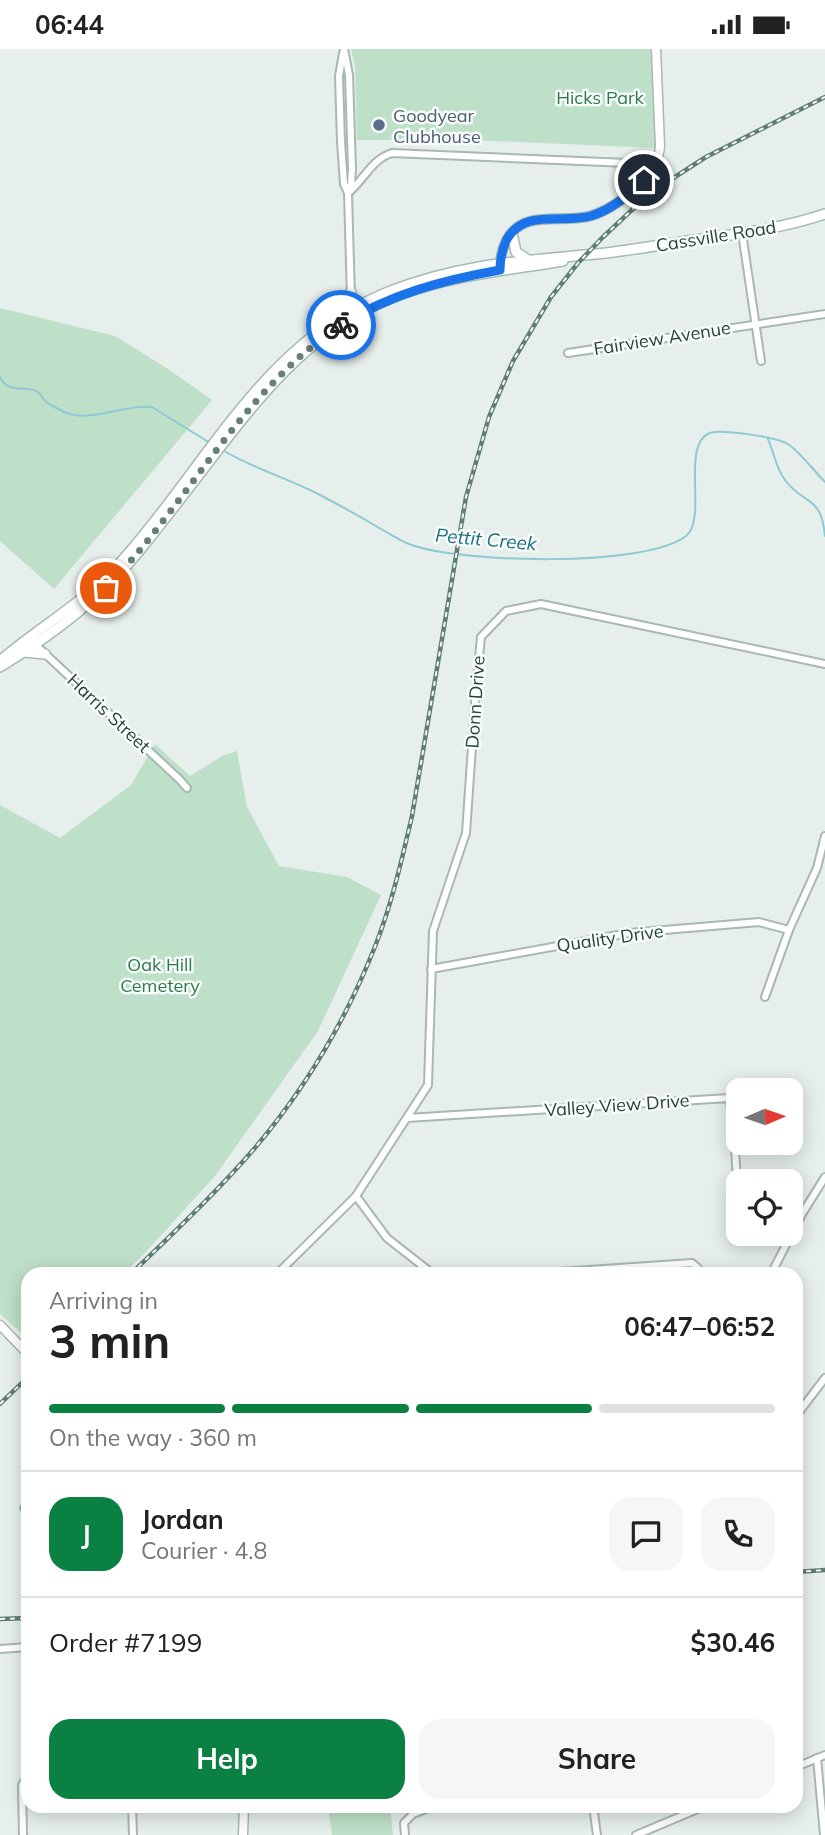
<!DOCTYPE html>
<html lang="en">
<head>
<meta charset="utf-8">
<style>
  :root { --surface:#fff; --page:#f6f6f6; --text:#222; --muted:#767676; --line:#e0e0e0; --accent:#0b8043 }
  body { margin:0; font-family:Mulish,sans-serif; background:var(--page); color:var(--text); height:100vh; display:flex; flex-direction:column; font-size:26px; white-space:nowrap }
  * { box-sizing:border-box; margin:0 }
  p { font-size:23px; color:var(--muted) }
  .icon { flex:none; width:38px; height:38px; fill:none; stroke:currentColor; stroke-width:2; stroke-linecap:round; stroke-linejoin:round }
  .map { position:relative; flex:1; overflow:hidden }
  .panel { position:absolute; left:21px; top:1218px; width:782px; height:546px; display:flex; flex-direction:column; background:var(--surface); border-radius:21px; box-shadow:0 4px 18px #0003 }
  .panel>* { flex:none }
  .needle { width:46px; rotate:88deg }
  .controls { position:absolute; left:726px; top:1029px; display:grid; gap:14px }
  .controls a { display:grid; place-items:center; width:77px; height:77px; border-radius:14px; background:var(--surface); box-shadow:0 4px 18px #0003; font-size:35px }
  .pin { position:absolute; display:grid; place-items:center; width:60px; height:60px; color:#fff; margin:-30px; border:4px solid #fff; border-radius:50%; box-shadow:0 2px 7px #0007 }
  .courier { position:absolute; display:grid; place-items:center; width:70px; height:70px; margin:-35px; border:5px solid #1a73e8; border-radius:50%; background:#fff; color:#222; box-shadow:0 2px 9px #0007 }
  .headline em { font-style:normal; font-weight:700 }
  .headline div { display:flex; flex-direction:column-reverse }
  .headline { display:flex; align-items:center; justify-content:space-between; height:119px; padding:0 28px }
  h1 { font-size:46px; font-weight:700; line-height:52px }
  .bar { display:grid; grid-template-columns:repeat(4,1fr); gap:10px 7px; align-content:center; height:84px; padding:0 28px }
  .bar i { height:9px; border-radius:5px; background:var(--line) }
  .bar .active { background:var(--accent) }
  .bar p { grid-column:span 4 }
  .line { display:flex; align-items:center; gap:18px; padding:0 28px; border-top:2px solid var(--line) }
  .line div { flex:1 }
  .round { display:grid; place-items:center; flex:none; width:74px; height:74px; border-radius:21px; background:var(--page) }
  .button { display:flex; gap:14px; margin-top:auto; padding:14px 28px }
  .button a { flex:1; height:80px; border-radius:21px; background:var(--accent); color:#fff; font-size:28px; font-weight:700; line-height:80px; text-align:center }
  .button a+a { background:var(--page); color:var(--text) }
  .status { display:flex; justify-content:space-between; align-items:center; height:49px; padding:0 35px; background:var(--surface); direction:ltr }
  .status svg { height:19px; fill:currentColor }
  .map>svg:first-child { display:block }
  .green { fill:#bfe0c8 }
  .lines { fill:none; stroke-linecap:round; stroke-linejoin:round }
  .stream { stroke:#8ec9d4; stroke-width:2 }
  .minor-casing { stroke:#a8b8b2; stroke-width:10 }
  .tertiary-casing { stroke:#a8b8b2; stroke-width:11 }
  .secondary-casing { stroke:#a4bbb3; stroke-width:12 }
  .minor { stroke:#fff; stroke-width:6 }
  .tertiary { stroke:#fff; stroke-width:8 }
  .secondary { stroke:#fff; stroke-width:9 }
  .rail-casing { stroke:#5f7d75; stroke-width:4.5 }
  .rail { stroke:#f7fbf9; stroke-width:2; stroke-dasharray:5; stroke-linecap:butt }
  .done { stroke:#687f78; stroke-width:7; stroke-dasharray:0 12.6 }
  .route { stroke:#1a73e8; stroke-width:9 }
  .service-dot { fill:#5c6f8a; stroke:#f7fbf9; stroke-width:2.5 }
  .labels { text-anchor:middle; dominant-baseline:central; stroke-width:5; stroke-linejoin:round; paint-order:stroke }
  .park-label { font-size:18px; fill:#2d7a4b; stroke:#f7fbf9 }
  .service-label { font-size:18px; fill:#4e5e75; stroke:#f7fbf9; text-anchor:start }
  .street-label { font-size:18px; fill:#24423a; stroke:#f7fbf9 }
  .water-label { font-size:19px; font-style:italic; fill:#1c6f80; stroke:#f7fbf9 }
</style>
</head>
<body>
<div class="status"><b>06:44</b><svg viewBox="0 0 49 12"><path d="M0 12V9h3v3zM5 12V6h3v6zM10 12V3h3v9zM15 12V0h3v12zM26 1h20v11H26zM47 4h2v5h-2z"/></svg></div>
<div class="map">
<svg width="825" height="1786" viewBox="0 0 825 1786">
  <rect width="100%" height="100%" fill="#e6efeb"/>
  <g class="green">
    <polygon points="351,0 651,0 656,99 472,91 357,91 355,18"/>
    <polygon points="0,259 115,287 168,320 212,351 54,540 0,492"/>
    <polygon points="155,695 190,727 222,707 237,702 247,758 279,817 347,828 381,846 318,982 215,1127 145,1204 123,1225 28,1225 28,1290 0,1265 0,756 60,789 131,736"/>
    <polygon points="328,1757 390,1757 393,1786 332,1786"/>
  </g>
  <g class="lines">
    <g class="stream">
      <path d="M 0,328 C 7,343 21,338 34,341 C 41,343 40,347 45,352 C 50,356 63,363 70,365 C 92,372 127,355 152,358 L 210,394"/>
      <path d="M 768,390 C 774,404 776,419 785,431 C 804,457 821,445 825,487"/>
      <path d="M 224,402 C 255,420 289,430 320,446 C 341,457 361,468 381,480 C 390,485 399,491 409,495 C 457,514 645,519 686,487 C 708,470 680,395 710,384 C 722,380 777,388 788,395 C 802,405 813,421 825,433"/>
    </g>
    <g class="minor-casing">
      <g id="minor">
        <polyline points="344,0 349,26 352,120 351,136 348,144 351,249 354,263"/>
        <polyline points="343,4 339,27 341,93 344,135 348,144"/>
        <path d="M 348,144 C 364,131 372,110 392,104 L 628,114 L 641,113"/>
        <polyline points="742,184 761,312"/>
        <polyline points="568,304 825,265"/>
        <polyline points="31,589 40,600 179,730 187,739"/>
        <polyline points="431,920 629,884 759,873 789,881"/>
        <polyline points="765,948 789,881 817,819 825,787"/>
        <polyline points="407,1069 729,1049 733,1069 738,1147"/>
        <polyline points="356,1147 387,1189 433,1225"/>
        <polyline points="277,1225 356,1147 428,1036 433,882 466,784 476,640 481,588 506,562 541,555 825,615"/>
        <polyline points="530,1225 692,1214 698,1219 698,1225"/>
        <polyline points="771,1225 802,1165 825,1128"/>
        <polyline points="796,1367 825,1329"/>
        <polyline points="24,1459 28,1456"/>
        <polyline points="0,1600 28,1598"/>
        <polyline points="817,1709 824,1786"/>
        <polyline points="796,1718 825,1706"/>
        <polyline points="132,1757 133,1786"/>
        <polyline points="593,1757 597,1786"/>
        <polyline points="23,1786 22,1736 28,1727"/>
        <polyline points="405,1786 404,1774 413,1765 433,1757"/>
        <polyline points="636,1786 705,1757"/>
      </g>
    </g>
    <g class="tertiary-casing">
      <g id="tertiary">
        <path d="M 500,218 C 500,209 502,201 506,192 C 523,159 561,175 590,167 C 610,161 626,149 640,134 C 651,123 659,113 660,97 L 656,0"/>
        <polyline points="0,1276 28,1305"/>
        <polyline points="243,1786 244,1757"/>
      </g>
    </g>
    <g class="secondary-casing">
      <g id="secondary">
        <polyline points="512,184 516,203 527,210"/>
        <polyline points="340,267 351,243"/>
        <polyline points="24,603 45,605"/>
        <path d="M 0,612 C 39,578 84,554 119,515 C 206,420 261,294 388,243 C 463,213 528,212 606,204 C 636,200 666,195 695,191 C 739,185 783,179 825,165"/>
        <path d="M 0,618 C 49,588 98,552 135,507 C 162,474 188,440 214,406 C 269,335 315,278 402,245 C 454,226 509,221 563,212"/>
      </g>
    </g>
    <use href="#minor" class="minor"/>
    <use href="#tertiary" class="tertiary"/>
    <use href="#secondary" class="secondary"/>
    <g class="rail-casing">
      <g id="rail">
        <path d="M 131,1225 C 173,1184 216,1144 254,1100 C 306,1039 347,969 376,895 C 392,854 402,810 412,767 L 466,448 L 489,368 L 513,312 L 551,248 L 578,214 L 603,188 L 650,144 L 706,108 L 825,48"/>
        <polyline points="0,1355 28,1328"/>
        <polyline points="796,1523 825,1521"/>
        <polyline points="0,1570 28,1569"/>
      </g>
    </g>
    <use href="#rail" class="rail"/>
  </g>
  <g class="lines">
    <path class="done" d="M 106,539 C 188,455 241,342 341,276"/>
    <path class="route" d="M 341,276 C 390,245 444,231 500,221 C 500,210 502,200 507,190 C 525,159 563,175 591,167 C 613,160 628,146 644,131"/>
  </g>
  <circle class="service-dot" cx="379" cy="76" r="7"/>
  <g class="labels">
    <g class="park-label">
      <text x="600" y="48">Hicks Park</text>
      <text x="160" y="915">Oak Hill<tspan x="160" dy="21">Cemetery</tspan></text>
    </g>
    <g class="service-label">
      <text x="393" y="66">Goodyear<tspan x="393" dy="21">Clubhouse</tspan></text>
    </g>
    <g class="street-label">
      <text transform="translate(716 187) rotate(-9)">Cassville Road</text>
      <text transform="translate(662 289) rotate(-9)">Fairview Avenue</text>
      <text transform="translate(475 653) rotate(-86)">Donn Drive</text>
      <text transform="translate(109 664) rotate(43)">Harris Street</text>
      <text transform="translate(610 889) rotate(-8)">Quality Drive</text>
      <text transform="translate(617 1056) rotate(-4)">Valley View Drive</text>
    </g>
    <g class="water-label">
      <text transform="translate(486 490) rotate(5)">Pettit Creek</text>
    </g>
  </g>
</svg>
<div class="controls">
<a><svg class="needle" viewBox="-14 -14 28 28"><path d="M0-13l5 13h-10z" fill="#e53935"/><path d="M0 13l5-13h-10z" fill="#767676"/></svg></a>
<a><svg class="icon" aria-label="locate" viewBox="0 0 24 24"><circle cx="12" cy="12" r="6"/><path d="M12 2v4M12 18v4M2 12h4M18 12h4"/></svg></a>
</div>
<div class="pin" style="left:106px;top:539px;background:#ea580c"><svg class="icon" aria-label="bag" viewBox="0 0 24 24"><path d="M5 8h14l-1 12H6zM9 8a3 3 0 0 1 6 0"/></svg></div>
<div class="pin" style="left:644px;top:131px;background:#1f2937"><svg class="icon" aria-label="home" viewBox="0 0 24 24"><path d="M3 11l9-7 9 7M6 9v11h12V9"/></svg></div>
<div class="courier" style="left:341px;top:276px"><svg class="icon" aria-label="bike" viewBox="0 0 24 24"><circle cx="6" cy="16" r="4"/><circle cx="18" cy="16" r="4"/><path d="M6 16l4-8h5l3 8M10 8l3 8H6M13 5h3"/></svg></div>
<section class="panel">
<div class="headline"><div><h1>3 min</h1><p>Arriving in</p></div><em>06:47–06:52</em></div>
<div class="bar"><i class="active"></i><i class="active"></i><i class="active"></i><i></i><p>On the way · 360 m</p></div>
<div class="line" style="height:126px"><b class="round" style="background:var(--accent);color:#fff">J</b><div><b>Jordan</b><p>Courier · 4.8</p></div><a class="round"><svg class="icon" aria-label="chat" viewBox="0 0 24 24"><path d="M4 5h16v11H9l-5 4z"/></svg></a><a class="round"><svg class="icon" aria-label="phone" viewBox="0 0 24 24"><path d="M5 4h4l2 5-3 2q2 4 5 5l2-3 5 2v4C11 20 4 13 5 4z"/></svg></a></div>
<div class="line" style="height:91px"><div>Order #7199</div><b>$30.46</b></div>
<div class="button"><a>Help</a><a>Share</a></div>
</section>
</div>
</body>
</html>
